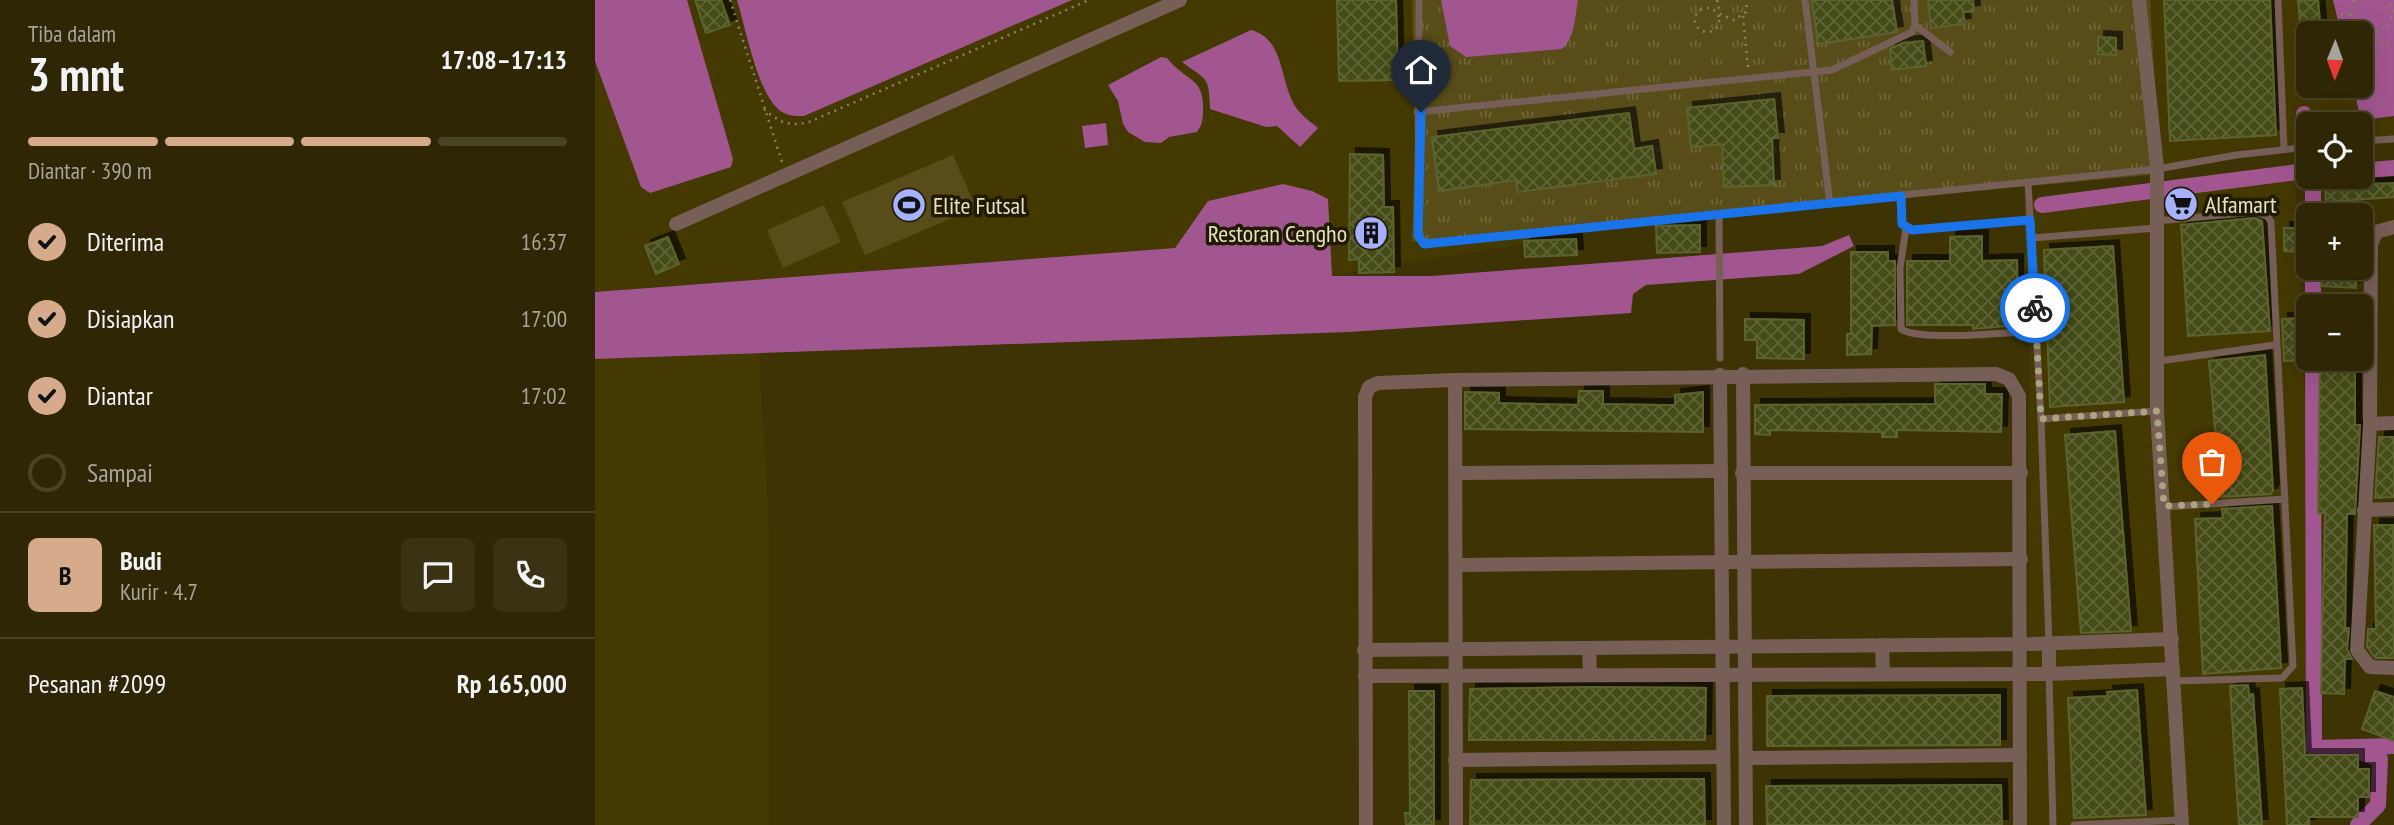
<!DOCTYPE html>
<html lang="id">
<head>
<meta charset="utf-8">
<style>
  :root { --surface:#2e2604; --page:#3a3213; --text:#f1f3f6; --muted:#a7a59a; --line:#494326; --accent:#d6ab8b }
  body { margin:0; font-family:"PT Sans Narrow",sans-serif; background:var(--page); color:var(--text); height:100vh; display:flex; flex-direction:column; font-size:26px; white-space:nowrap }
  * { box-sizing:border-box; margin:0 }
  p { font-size:23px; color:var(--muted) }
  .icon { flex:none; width:38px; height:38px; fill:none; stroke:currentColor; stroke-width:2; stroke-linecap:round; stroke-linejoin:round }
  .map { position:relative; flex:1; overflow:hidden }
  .sheet { display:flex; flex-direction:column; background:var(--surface); width:595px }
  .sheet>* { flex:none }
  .needle { width:46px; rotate:181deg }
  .controls { position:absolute; left:1701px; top:21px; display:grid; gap:14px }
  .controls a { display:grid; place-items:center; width:77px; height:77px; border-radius:10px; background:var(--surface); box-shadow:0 7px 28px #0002,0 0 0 2px var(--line); font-size:35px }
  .pin { position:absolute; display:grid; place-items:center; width:60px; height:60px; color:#fff; margin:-72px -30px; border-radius:50% 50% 50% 0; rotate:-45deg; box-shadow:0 0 7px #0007 }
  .pin .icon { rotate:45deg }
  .courier { position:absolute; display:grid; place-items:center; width:70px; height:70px; margin:-35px; border:5px solid #1a73e8; border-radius:50%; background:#fff; color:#222; box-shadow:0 2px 9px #0007 }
  .overview em { font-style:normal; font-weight:600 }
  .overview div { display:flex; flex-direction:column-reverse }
  .overview { display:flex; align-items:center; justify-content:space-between; height:119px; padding:0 28px }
  h1 { font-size:46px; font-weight:600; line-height:52px }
  .bar { display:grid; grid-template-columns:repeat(4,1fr); gap:10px 7px; align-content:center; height:84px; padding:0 28px }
  .bar i { height:9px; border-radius:5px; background:var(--line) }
  .bar .current { background:var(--accent) }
  .bar p { grid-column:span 4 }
  .line { display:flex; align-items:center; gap:18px; padding:0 28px; border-top:2px solid var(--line) }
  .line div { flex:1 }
  .round { display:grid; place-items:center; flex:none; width:74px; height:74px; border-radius:10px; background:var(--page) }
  ol { padding:0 28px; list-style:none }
  li { display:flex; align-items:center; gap:21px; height:77px }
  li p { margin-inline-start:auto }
  li .icon { padding:7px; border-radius:50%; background:var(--accent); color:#111; stroke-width:4 }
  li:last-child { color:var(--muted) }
  li i { width:38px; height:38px; border:4px solid var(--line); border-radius:50% }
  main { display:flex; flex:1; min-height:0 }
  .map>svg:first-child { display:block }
  .built { fill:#443901; fill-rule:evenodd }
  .grass { fill:#584d19 }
  .park { fill:url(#park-tufts) }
  .water { fill:#a25690 }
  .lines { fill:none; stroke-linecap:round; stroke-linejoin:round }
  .canal { stroke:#a25690; stroke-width:16 }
  .building { fill:url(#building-cross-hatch); stroke:#5b632d; stroke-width:2; filter:url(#shadow) }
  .path { stroke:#8a825c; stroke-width:2.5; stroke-dasharray:2 5; stroke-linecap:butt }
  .service { stroke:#775e57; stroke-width:7 }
  .minor { stroke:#775e57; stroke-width:14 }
  .done { stroke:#aca481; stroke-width:7; stroke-dasharray:0 12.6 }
  .route { stroke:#1a73e8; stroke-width:9 }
  .labels { text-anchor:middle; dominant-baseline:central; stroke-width:7; stroke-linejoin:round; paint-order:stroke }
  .poi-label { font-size:24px; fill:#e7e1c4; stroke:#211b04; text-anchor:start }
</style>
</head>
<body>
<main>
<section class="sheet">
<div class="overview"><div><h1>3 mnt</h1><p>Tiba dalam</p></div><em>17:08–17:13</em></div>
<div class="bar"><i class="current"></i><i class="current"></i><i class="current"></i><i></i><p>Diantar · 390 m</p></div>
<ol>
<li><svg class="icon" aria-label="check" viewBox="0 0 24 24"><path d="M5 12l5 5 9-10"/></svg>Diterima<p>16:37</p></li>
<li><svg class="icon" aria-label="check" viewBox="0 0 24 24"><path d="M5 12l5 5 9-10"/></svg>Disiapkan<p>17:00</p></li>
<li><svg class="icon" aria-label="check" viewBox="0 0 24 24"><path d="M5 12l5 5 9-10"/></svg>Diantar<p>17:02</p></li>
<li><i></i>Sampai</li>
</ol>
<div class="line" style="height:126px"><b class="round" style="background:var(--accent);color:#111">B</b><div><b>Budi</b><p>Kurir · 4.7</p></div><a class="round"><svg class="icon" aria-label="chat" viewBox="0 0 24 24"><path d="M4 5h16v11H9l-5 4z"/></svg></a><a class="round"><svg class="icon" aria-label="phone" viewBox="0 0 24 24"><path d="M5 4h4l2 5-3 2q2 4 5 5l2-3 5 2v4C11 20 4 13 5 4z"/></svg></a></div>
<div class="line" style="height:91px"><div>Pesanan #2099</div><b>Rp 165,000</b></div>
</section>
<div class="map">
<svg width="1799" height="825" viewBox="0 0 1799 825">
  <defs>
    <pattern id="park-tufts" width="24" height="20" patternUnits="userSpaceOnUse" patternTransform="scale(1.75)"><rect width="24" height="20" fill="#584d19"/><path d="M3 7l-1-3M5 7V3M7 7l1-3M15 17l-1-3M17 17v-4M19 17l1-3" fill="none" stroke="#706639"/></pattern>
    <pattern id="building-cross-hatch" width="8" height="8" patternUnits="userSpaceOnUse" patternTransform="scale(1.75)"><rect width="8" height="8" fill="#444b17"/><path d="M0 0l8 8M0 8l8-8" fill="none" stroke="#5f6537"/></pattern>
    <filter id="shadow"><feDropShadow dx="6" dy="-6" stdDeviation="0" flood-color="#0009"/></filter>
  </defs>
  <rect width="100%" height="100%" fill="#3d3305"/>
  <g class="built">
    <path d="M 0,0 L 1799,0 L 1799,136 L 1766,138 L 1766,124 L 1713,124 L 1713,143 L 1639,151 L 1565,167 L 1231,193 L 737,276 L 733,199 L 613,201 L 580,248 L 0,292 ZM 1713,33 L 1766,33 L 1766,86 L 1713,86 Z"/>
    <polygon points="1700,178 1718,584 1716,825 1433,825 1434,337 1428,201"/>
    <polygon points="164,353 174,525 174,825 0,825 0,359"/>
  </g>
  <g class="grass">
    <polygon points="358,155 381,208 270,255 247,202"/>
    <polygon points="229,205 246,242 188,268 172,230"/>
  </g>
  <polygon class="park" points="817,0 1555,0 1565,174 817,242 820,144"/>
  <g class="water">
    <polygon points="0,0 92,0 138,159 136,167 55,193 46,187 0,61"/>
    <path d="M 142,0 L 477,0 L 209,116 C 200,116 190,116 183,109 C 162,90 151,29 142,0 Z"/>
    <path d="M 846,0 L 983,0 C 980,16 980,38 967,49 L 871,57 L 855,46 Z"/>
    <polygon points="1738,0 1799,0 1799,116 1766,120 1758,86 1766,86 1766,33 1746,33"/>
    <path d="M 656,30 C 691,39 684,84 702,109 C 707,116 716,122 723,128 L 705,147 L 682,126 L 671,127 L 615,109 C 614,75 612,81 587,62 Z"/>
    <path d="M 566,57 L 572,58 C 590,81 610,77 608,111 C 608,120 607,125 602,132 L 574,137 L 566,143 L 550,142 L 533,132 L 528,124 L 523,101 L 513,85 Z"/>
    <polygon points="511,123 513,145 490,148 487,126"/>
    <polygon points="688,184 717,191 733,199 737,276 837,276 1227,246 1254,235 1259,246 1204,274 1051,285 1038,294 1036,313 754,332 0,359 0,292 580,248 613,201"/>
  </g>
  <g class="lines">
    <g class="canal">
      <polyline points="1766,171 1799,168"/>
      <path d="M 1447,205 L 1703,172 C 1716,157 1710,133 1709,114"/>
      <polyline points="1718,215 1718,187 1723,177"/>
      <polyline points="1718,268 1718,306"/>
      <polyline points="1718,359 1719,748"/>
      <polyline points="1763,825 1783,805 1785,759 1764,752 1719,748 1799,746"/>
    </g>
  </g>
  <g class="building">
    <polygon points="100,0 126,0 135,25 111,33"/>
    <polygon points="742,0 801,0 803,80 744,81"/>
    <polygon points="1217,0 1297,0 1302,32 1223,44"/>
    <polygon points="1333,0 1378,0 1379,11 1368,12 1370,24 1336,28"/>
    <polygon points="1569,0 1675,0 1681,135 1575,141"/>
    <polygon points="1703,0 1723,0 1726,33 1706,33"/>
    <polygon points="1503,37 1521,38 1521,55 1503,54"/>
    <polygon points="1328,41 1331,66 1297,70 1295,49 1308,43"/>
    <polygon points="1179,99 1183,138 1177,138 1179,185 1129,187 1127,144 1096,147 1092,108"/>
    <polygon points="1034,113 1039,149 1057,146 1061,174 923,192 921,180 844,191 837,137"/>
    <polygon points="755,154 788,155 789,207 798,207 799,272 764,273 764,259 754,260"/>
    <polygon points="1799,183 1799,197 1731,202 1730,186"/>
    <polygon points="1660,218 1667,221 1675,331 1593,336 1586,225"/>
    <polygon points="1105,225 1105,252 1062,253 1061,226"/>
    <polygon points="1689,228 1704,228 1704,252 1689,251"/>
    <polygon points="1387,236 1387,261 1422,260 1423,325 1378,329 1378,325 1312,325 1312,261 1355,261 1355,237"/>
    <polygon points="73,237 84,264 61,274 50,246"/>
    <polygon points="981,239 982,255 930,257 929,241"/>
    <polygon points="1518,246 1529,402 1455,407 1449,250"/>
    <polygon points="1256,252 1293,252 1293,261 1300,261 1300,325 1277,326 1276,354 1252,355 1252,334 1256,334"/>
    <polygon points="1748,268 1761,268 1761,288 1726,286 1726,270 1748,270"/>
    <polygon points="1708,318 1710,360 1689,361 1687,319"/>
    <polygon points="1150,319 1209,320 1209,359 1162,358 1162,340 1150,340"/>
    <polygon points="1670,355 1678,490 1676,494 1626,497 1614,361"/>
    <polygon points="1725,359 1760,359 1760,425 1765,425 1760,514 1752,514 1750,628 1754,628 1752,649 1757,659 1750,659 1749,694 1726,693 1730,513 1723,513"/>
    <polygon points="1340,384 1390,384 1390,394 1407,394 1406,432 1302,430 1302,437 1287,437 1287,432 1175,430 1175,435 1160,434 1160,405 1340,404"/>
    <polygon points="984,391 1008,391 1008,404 1063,405 1080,405 1080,395 1108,392 1108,432 870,429 870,392 904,393 904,403 983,405"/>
    <polygon points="1520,431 1536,631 1486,633 1470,435"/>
    <polygon points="1784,437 1799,437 1799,497 1780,498"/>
    <polygon points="1677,506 1686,668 1608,674 1600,519 1628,518 1627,509"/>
    <polygon points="1779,525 1798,525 1799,658 1780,658 1772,647 1773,629 1781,629"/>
    <polygon points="1653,685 1654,695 1658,694 1667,825 1644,825 1635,686"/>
    <polygon points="998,687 1111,688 1110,740 874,740 875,689"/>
    <polygon points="1707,688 1710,755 1763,755 1763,769 1774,769 1774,797 1763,797 1763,817 1714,817 1714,825 1692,825 1685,689"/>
    <polygon points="1542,690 1551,815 1479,818 1473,698 1513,696 1512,692"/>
    <polygon points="814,691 839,691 839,825 811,825 810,813 815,813"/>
    <polygon points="1780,691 1799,697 1799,741 1767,729"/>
    <polygon points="1405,695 1405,745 1172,746 1172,696"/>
    <polygon points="1109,779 1110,825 875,825 876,780"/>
    <polygon points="1393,785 1406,785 1407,825 1172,825 1171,786"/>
  </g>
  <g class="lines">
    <g class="path">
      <polyline points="135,0 187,162"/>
      <polyline points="1122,0 1125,14 1139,20 1151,12 1152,0"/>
      <path d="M 1759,0 C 1748,28 1769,38 1792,27 L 1798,13 L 1794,0"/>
      <circle cx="1112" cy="20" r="12"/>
      <polyline points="1746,14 1755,14"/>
      <polyline points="1148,16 1153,68"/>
      <polyline points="1778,33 1781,42 1799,46"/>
      <path d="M 169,109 C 184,122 193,127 214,122 L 494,0"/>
    </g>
    <g class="service">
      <polyline points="824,0 823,235 829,244 1562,169 1641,155 1713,147"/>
      <polyline points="1210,0 1235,204"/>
      <polyline points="1683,0 1689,149"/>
      <polyline points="1320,25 1355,52"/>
      <polyline points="822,112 1237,70 1317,32 1320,25 1319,0"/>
      <polyline points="1766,141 1799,139"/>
      <polyline points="1433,182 1446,419 1454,643"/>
      <polyline points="1306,196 1307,224 1317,230 1435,220"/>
      <polyline points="1124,215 1125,358"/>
      <polyline points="1561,221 1661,212 1673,217 1676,222 1698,666 1687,678 1580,681"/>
      <path d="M 1311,228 L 1305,268 L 1306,329 C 1326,342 1415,332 1442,331"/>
      <polyline points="1436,238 1561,228"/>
      <polyline points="1564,361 1680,345"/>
      <polyline points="1446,419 1562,411"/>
      <polyline points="1569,507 1690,499"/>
      <polyline points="1454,674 1458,825"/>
      <polyline points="1479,825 1586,820"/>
    </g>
    <g class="minor">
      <polyline points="1544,0 1562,167 1562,411 1587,825"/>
      <polyline points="81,224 585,0"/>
      <polyline points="1799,227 1781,232 1776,245 1775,424 1762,650 1775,667 1799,668"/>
      <polyline points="1148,374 1151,825"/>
      <polyline points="1125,375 1129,825"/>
      <polyline points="860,380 861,825"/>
      <polyline points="1775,424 1799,423"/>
      <polyline points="862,473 1126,471"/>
      <polyline points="1147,473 1426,473"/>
      <polyline points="1769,510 1799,509"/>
      <polyline points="863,565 1426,559"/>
      <polyline points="1454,644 1454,674"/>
      <polyline points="1287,645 1288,674"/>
      <polyline points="994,648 995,675"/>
      <polyline points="769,650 1438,644 1577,639"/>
      <polyline points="770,676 1454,674 1578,669"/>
      <polyline points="1151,758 1425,755"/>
      <polyline points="860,760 1128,757"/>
      <polyline points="771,825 770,397 774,387 783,383 860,380 1401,374 1414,379 1424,396 1425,825"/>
    </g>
  </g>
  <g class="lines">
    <polyline class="done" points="1440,308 1446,419 1562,411 1569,506 1617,504"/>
    <polyline class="route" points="826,112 823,235 829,244 1306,196 1307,224 1317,230 1435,220 1440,308"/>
  </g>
  <defs>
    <g id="supermarket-disc" transform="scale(1.75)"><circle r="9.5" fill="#a5b1fc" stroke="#211b04"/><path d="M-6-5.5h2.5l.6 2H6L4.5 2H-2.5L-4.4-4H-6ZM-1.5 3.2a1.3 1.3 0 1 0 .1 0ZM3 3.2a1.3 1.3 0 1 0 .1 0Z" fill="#111"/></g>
    <g id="stadium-disc" transform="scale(1.75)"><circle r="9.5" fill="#a5b1fc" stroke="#211b04"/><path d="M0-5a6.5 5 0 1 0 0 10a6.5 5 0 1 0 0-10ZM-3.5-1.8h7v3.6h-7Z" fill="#111"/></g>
    <g id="building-disc" transform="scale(1.75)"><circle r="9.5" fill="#a5b1fc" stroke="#211b04"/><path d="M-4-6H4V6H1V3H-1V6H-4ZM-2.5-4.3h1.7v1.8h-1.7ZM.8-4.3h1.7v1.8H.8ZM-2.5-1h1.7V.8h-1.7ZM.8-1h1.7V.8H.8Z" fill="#111"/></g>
  </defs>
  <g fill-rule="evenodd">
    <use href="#supermarket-disc" x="1586" y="204"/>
    <use href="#stadium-disc" x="314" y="205"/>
    <use href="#building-disc" x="776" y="233"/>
  </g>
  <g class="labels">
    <g class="poi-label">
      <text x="1610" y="204">Alfamart</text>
      <text x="338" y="205">Elite Futsal</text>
      <text x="752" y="233" text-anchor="end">Restoran Cengho</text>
    </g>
  </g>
</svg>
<div class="controls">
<a><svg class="needle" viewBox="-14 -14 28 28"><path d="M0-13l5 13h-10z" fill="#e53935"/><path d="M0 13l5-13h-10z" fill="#a7a59a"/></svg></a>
<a><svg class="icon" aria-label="locate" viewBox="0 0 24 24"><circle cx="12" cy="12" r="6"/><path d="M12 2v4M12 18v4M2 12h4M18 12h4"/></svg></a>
<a>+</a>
<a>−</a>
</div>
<div class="pin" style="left:1617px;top:504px;background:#ea580c"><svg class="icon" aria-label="bag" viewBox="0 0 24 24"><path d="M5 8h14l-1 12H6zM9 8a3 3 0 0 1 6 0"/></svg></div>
<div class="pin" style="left:826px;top:112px;background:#1f2937"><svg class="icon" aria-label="home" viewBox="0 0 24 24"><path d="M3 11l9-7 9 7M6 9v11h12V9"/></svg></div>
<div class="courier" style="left:1440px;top:308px"><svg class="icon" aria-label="bike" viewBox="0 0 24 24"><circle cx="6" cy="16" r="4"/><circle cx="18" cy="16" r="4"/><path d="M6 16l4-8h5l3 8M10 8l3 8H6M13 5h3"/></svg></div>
</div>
</main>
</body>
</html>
